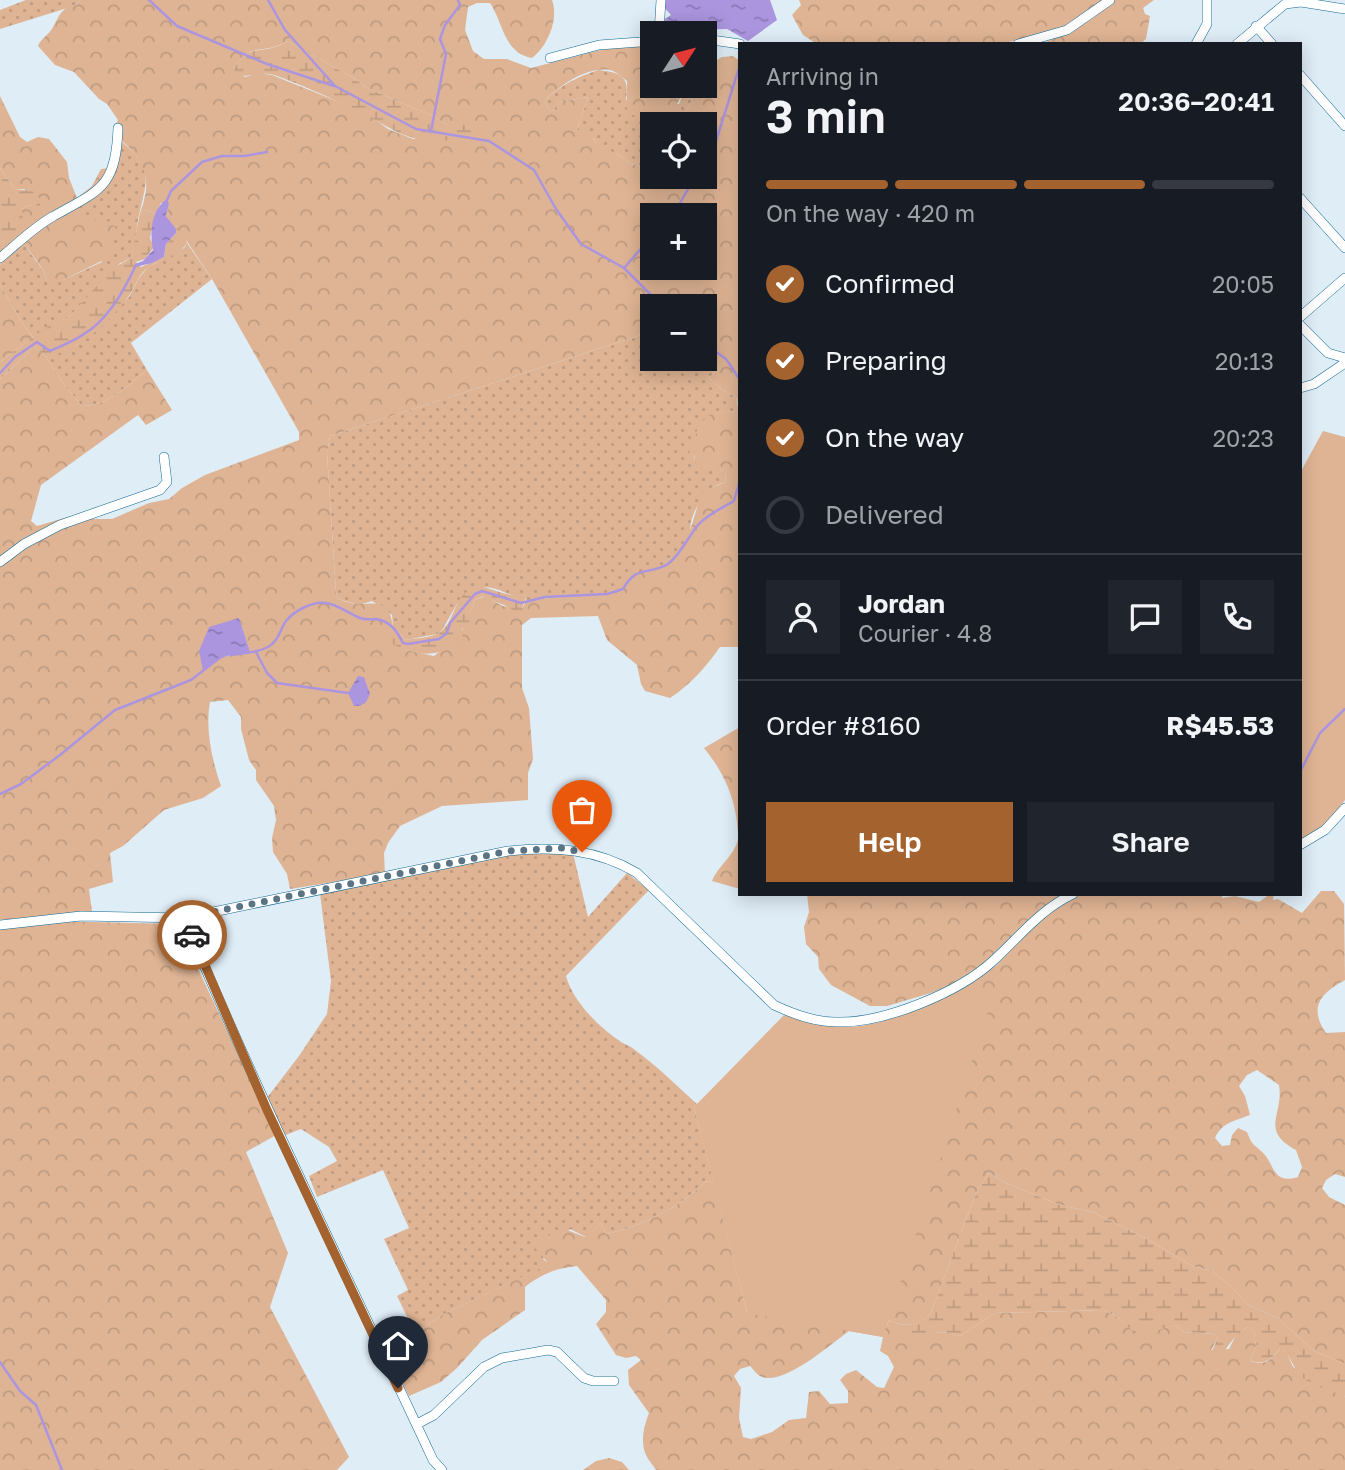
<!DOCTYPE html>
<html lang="en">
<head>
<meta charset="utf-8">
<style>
  :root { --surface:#171b24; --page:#20242c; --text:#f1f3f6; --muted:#9ea1a6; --line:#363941; --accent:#a4632e }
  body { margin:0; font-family:"Golos Text",sans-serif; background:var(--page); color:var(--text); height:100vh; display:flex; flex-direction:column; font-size:26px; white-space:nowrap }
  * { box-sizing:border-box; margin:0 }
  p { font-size:23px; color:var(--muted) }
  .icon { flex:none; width:38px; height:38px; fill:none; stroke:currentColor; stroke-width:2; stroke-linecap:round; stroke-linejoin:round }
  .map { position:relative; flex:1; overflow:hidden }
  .side { position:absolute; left:738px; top:42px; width:564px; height:854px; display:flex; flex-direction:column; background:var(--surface); border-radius:0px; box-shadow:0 4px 18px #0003 }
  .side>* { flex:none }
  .needle { width:46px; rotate:54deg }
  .tools { position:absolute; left:640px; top:21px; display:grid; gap:14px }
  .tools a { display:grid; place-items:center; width:77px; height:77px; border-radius:0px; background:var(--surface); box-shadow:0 4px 18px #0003; font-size:35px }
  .pin { position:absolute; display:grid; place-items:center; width:60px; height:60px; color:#fff; margin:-72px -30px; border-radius:50% 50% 50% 0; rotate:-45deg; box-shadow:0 0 7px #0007 }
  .pin .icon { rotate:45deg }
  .courier { position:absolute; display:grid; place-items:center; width:70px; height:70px; margin:-35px; border:5px solid #a4632e; border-radius:50%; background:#fff; color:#222; box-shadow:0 2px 9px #0007 }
  .head em { font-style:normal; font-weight:600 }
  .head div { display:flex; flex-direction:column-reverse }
  .head { display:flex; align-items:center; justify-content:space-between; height:119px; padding:0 28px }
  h1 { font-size:46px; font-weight:600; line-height:52px }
  .bar { display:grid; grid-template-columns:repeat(4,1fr); gap:10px 7px; align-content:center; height:84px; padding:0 28px }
  .bar i { height:9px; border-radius:5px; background:var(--line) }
  .bar .selected { background:var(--accent) }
  .bar p { grid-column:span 4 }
  .line { display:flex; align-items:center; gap:18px; padding:0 28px; border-top:2px solid var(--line) }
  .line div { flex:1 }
  .round { display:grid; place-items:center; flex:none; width:74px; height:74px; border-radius:0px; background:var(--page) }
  ol { padding:0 28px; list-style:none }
  li { display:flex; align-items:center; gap:21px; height:77px }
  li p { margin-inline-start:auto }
  li .icon { padding:7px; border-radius:50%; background:var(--accent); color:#fff; stroke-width:4 }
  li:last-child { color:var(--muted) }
  li i { width:38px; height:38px; border:4px solid var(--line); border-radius:50% }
  .action { display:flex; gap:14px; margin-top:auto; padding:14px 28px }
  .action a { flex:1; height:80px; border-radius:0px; background:var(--accent); color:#fff; font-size:28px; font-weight:600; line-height:80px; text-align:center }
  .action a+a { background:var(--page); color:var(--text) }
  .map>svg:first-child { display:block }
  .grass { fill:url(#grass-dots) }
  .forest { fill:url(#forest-crowns); fill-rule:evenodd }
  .wetland { fill:url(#wetland-marsh) }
  .green { fill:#dfb494 }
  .water { fill:url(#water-ripples) }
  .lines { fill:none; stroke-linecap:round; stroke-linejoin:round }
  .stream { stroke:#ab95df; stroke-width:2.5 }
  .street-casing { stroke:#116994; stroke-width:10 }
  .street { stroke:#fff; stroke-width:9 }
  .done { stroke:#5a7484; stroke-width:7; stroke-dasharray:0 12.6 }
  .route { stroke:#a4632e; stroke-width:9 }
</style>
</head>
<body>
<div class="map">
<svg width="1345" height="1470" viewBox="0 0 1345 1470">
  <defs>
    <pattern id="grass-dots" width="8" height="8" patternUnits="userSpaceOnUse" patternTransform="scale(1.75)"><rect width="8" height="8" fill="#dfb494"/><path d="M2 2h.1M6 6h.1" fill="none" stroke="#be9b81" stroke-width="1.8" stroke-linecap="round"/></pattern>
    <pattern id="forest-crowns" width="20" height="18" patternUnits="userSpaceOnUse" patternTransform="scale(1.75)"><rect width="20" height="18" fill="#dfb494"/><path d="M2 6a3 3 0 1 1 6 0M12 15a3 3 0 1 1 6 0" fill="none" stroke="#be9b81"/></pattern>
    <pattern id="wetland-marsh" width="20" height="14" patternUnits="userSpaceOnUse" patternTransform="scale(1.75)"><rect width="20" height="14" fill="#dfb494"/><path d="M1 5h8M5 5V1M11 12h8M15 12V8" fill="none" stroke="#be9b81"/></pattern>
    <pattern id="water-ripples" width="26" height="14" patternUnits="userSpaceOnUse" patternTransform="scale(1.75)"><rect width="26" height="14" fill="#ab95df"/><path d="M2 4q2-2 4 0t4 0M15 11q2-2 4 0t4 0" fill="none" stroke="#8a7ab7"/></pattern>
  </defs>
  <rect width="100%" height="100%" fill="#dfedf7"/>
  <g class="grass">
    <polygon points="26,0 79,0 77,5 0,29 0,10"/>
    <path d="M 598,70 C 620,72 630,76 626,100 L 679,104 L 686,86 L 697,86 L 689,107 L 676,124 L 653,124 L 653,168 L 631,164 L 615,152 L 603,152 L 594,139 L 577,130 L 588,97 L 559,102 L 557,110 L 550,111 L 545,101 C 559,85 578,77 598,70 Z"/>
    <path d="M 121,141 C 156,170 146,180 138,220 C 136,233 135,245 131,258 L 120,263 L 70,316 L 33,337 L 23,324 L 0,285 L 0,265 L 25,242 C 30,258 43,264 47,280 L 63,280 L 102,262 L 101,225 L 78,216 L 74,209 L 100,191 Z"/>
    <path d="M 187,243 L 212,279 L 131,343 L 147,370 C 128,385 108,406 82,406 L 65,386 L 46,357 L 77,345 L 129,297 L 139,278 L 148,267 L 184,248 Z"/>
    <path d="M 653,331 L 653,359 L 705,359 L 718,368 L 709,378 L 721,389 L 736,397 L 739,412 C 703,408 693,424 694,459 L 720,466 L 726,477 L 725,482 C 707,488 696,504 691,522 C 690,527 691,533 689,538 C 686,545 677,555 672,560 C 655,578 639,560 623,589 C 591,599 558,594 526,602 L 526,595 C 515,599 510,594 499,590 C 464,578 458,605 442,630 L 437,634 L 406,640 L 393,627 L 392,615 L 372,601 L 359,605 L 338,599 L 336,592 L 327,453 L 330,436 Z"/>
    <path d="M 520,853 L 573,853 L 588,917 L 627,873 L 649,890 L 566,976 C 573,1002 599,1027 621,1042 C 626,1045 631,1046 635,1050 C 657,1066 677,1086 697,1104 L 694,1107 L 714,1183 L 706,1181 C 679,1208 643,1226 606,1234 L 601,1223 L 586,1237 L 570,1229 L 543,1259 L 550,1264 L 444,1314 L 415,1333 L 397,1296 L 408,1290 L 384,1239 L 409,1228 L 383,1170 L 317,1197 L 309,1176 L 337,1161 L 329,1147 L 301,1129 L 283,1136 L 266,1099 L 299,1056 L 327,1014 L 331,981 L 320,894 Z"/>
  </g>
  <g class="forest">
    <path d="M 79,0 L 552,0 C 559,19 548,46 532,58 C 503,52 504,24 490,3 L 477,3 L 468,7 L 465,30 L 473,51 L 484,59 L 507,59 L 531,68 L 608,48 L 653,44 L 653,86 L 686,86 C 674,115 657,134 627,111 L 627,81 C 623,78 618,73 613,71 C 591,64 559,85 545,101 L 550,111 L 557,110 L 559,102 L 588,97 L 577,130 C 590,133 596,141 603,151 L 615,152 L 631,164 L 653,168 L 653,177 L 705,177 L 705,124 L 676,124 L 689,107 L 697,86 L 705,86 L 705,67 L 722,57 L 733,56 L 740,61 L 740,647 L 720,647 C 706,667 690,685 670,698 L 645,691 L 641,684 L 637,665 L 607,640 L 598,616 L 531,618 L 522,625 L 522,688 L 529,708 L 533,759 L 528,773 L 528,800 L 442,806 L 400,826 L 388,843 L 384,853 L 385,874 L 290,889 L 287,874 L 273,852 L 272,838 L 276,820 L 274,806 L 256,780 L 256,770 L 249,760 L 241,729 L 241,717 L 228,700 L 210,702 C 205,730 212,760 221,786 L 203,798 L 164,810 L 123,846 L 110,853 L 113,882 L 89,889 L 92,912 L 0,920 L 0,379 L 27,354 L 33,345 L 46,357 L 65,386 L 82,406 C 108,406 128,385 147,370 L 172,410 L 146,425 L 138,415 L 41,485 L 31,521 L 37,526 L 71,516 L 81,519 L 112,519 L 149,503 L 169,499 L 182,488 L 205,475 L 299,440 L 299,432 L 212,279 L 176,225 L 172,225 L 166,216 L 169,204 L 161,203 L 155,214 L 147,210 L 140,213 C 152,181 147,163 122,141 L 117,169 L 108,183 L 75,210 L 81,217 L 83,214 L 91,216 L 101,225 L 109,221 L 116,228 L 116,233 L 110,237 L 111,247 L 106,259 L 63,280 L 47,280 C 43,264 31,257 25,243 L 0,265 L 0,240 L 3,242 L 22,209 L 29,205 L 40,207 L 40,199 L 24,189 L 15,189 L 0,168 L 0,96 L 20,137 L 27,142 L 38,137 L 49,139 L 67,162 L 69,178 L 77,198 L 92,186 L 101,169 L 110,168 L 114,127 L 118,120 L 107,104 L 99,99 L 74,72 L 55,65 L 38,46 C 41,38 49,35 53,27 C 60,15 61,7 77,5 ZM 287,41 L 354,78 L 367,88 L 430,115 L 448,125 L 486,126 L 413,139 L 388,129 L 370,116 L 344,104 L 272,75 L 259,73 L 245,77 L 234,69 C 250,40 265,56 287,41 ZM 653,215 L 705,215 L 705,268 L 653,268 ZM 653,306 L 705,306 L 705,359 L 718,368 L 709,378 L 721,389 L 736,397 L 739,407 L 738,412 C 722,410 708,411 698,425 C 698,435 690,441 689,452 L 694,454 L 695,463 L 705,471 L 720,466 L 726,477 L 725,482 L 702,493 C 693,515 690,547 669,563 C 650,577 639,561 623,589 C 591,599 558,594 526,602 L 522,608 L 503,606 L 484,596 L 473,601 L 474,605 L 469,612 L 461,634 L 434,656 L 406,650 L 387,634 L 393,627 C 390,604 383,602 361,604 C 354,605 345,601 338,599 L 336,592 L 327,453 L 330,436 L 653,331 ZM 239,618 L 249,652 L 221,657 L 203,670 Z"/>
    <polygon points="799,0 1103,0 1063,27 1002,44 817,44 803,35 792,15 801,5"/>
    <path d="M 1114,0 L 1154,0 L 1143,8 L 1145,14 L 1150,16 L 1146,39 L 1140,44 L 1040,44 C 1069,34 1092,22 1114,0 Z"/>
    <polygon points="0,285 23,324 33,337 0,362"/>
    <path d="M 740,727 L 740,889 L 712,881 C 718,866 735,855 738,839 C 739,835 737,827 737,823 C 734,794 722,770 704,748 Z"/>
    <path d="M 1321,891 L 1334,891 L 1344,904 L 1345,980 C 1321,993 1308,1007 1326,1033 L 1345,1032 L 1345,1177 L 1335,1174 L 1326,1180 L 1322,1188 L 1329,1197 L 1345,1205 L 1345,1364 L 1314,1351 L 1279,1319 L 1247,1304 L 1232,1287 L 1212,1271 L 1192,1266 L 1147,1239 L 1093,1212 L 1060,1205 L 1004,1182 L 989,1173 L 976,1193 L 930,1315 C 916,1326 905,1328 889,1320 L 887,1325 L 933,1333 L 948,1332 L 960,1336 L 995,1313 L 1104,1310 L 1119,1318 L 1138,1335 L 1176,1325 L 1184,1332 L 1215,1334 L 1218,1338 L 1211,1350 L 1229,1349 L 1237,1333 L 1248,1327 L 1254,1332 L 1256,1346 L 1250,1361 C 1266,1366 1270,1360 1281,1348 L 1287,1353 L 1293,1367 L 1345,1397 L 1345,1470 L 656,1470 C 653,1465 648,1460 646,1455 C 640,1442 644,1426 649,1413 L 629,1385 L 628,1370 L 641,1360 L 636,1356 L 626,1358 L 616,1355 L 596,1324 L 606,1312 L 606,1300 L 577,1266 C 557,1268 541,1274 525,1287 L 525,1310 L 482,1340 L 457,1368 L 441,1382 L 409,1396 L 377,1331 L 388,1331 L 401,1337 L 415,1333 L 444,1314 L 549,1264 L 535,1248 L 546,1237 L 562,1228 L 585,1237 L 601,1223 L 606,1234 C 643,1226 679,1208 706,1181 L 714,1183 L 747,1313 L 824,1040 L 938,1004 L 943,997 L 997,965 L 1029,928 L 1079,894 L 1222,894 L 1222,898 L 1235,896 L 1259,902 L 1270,894 L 1274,894 L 1273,900 L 1278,899 L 1302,913 ZM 1257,1070 L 1279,1085 C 1284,1115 1259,1130 1296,1150 L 1302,1167 L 1298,1177 C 1273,1185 1274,1164 1264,1154 C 1254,1143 1253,1148 1247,1132 L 1238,1128 L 1232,1135 L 1230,1145 L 1222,1146 L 1215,1138 C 1222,1122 1235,1121 1250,1115 L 1245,1096 L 1239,1086 L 1247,1075 ZM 849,1331 L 883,1337 L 880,1351 L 888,1356 L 894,1367 L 884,1388 L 877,1387 L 856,1370 L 846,1374 L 840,1380 L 848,1391 L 848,1403 L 830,1404 L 819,1391 L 809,1392 L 806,1418 L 789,1420 L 772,1432 L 751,1439 L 743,1437 L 739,1418 L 741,1388 L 734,1376 L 740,1369 L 750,1366 C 754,1370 757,1375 762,1377 C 785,1385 831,1344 849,1331 Z"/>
    <polygon points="807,894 1063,894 1029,919 983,964 951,985 931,993 887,1006 870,1006 831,985 819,969 818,957 806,944 804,927 809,912"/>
    <polygon points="49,921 177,924 276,1135 246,1152 288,1253 270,1307 349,1457 337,1470 0,1470 0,926"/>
    <polygon points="609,1458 622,1462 629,1470 583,1470 596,1461"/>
  </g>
  <g class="wetland">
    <path d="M 287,41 L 354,78 L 367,88 L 430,115 L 448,125 L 487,125 C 477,136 468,138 454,140 C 407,146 392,127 354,109 C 328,97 300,84 274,75 C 260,71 250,78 237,75 L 234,69 C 250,40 265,57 287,41 Z"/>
    <path d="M 0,168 L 15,189 L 33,191 L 40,199 L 40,208 L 29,205 L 22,209 C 25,228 19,232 2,242 L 0,240 Z"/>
    <path d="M 147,210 L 155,214 L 150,238 L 154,247 L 145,259 L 136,262 L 141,267 L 164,257 L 166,244 L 176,233 L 172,225 L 176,225 L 184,234 L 187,243 C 176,259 159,258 146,269 C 137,277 135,288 128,297 C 108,324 80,350 46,357 L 33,345 L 27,354 L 0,379 L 0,362 L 42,330 L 70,316 L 113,268 L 131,258 L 140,213 Z"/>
    <path d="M 479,586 C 494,589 514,599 527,595 L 522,608 L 524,612 L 517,614 C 509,604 494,603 483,596 L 473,601 L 474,605 L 469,612 L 469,626 L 462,629 L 463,642 C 434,658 418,657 388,642 L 386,634 L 393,627 L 406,640 C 416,638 432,638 440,632 C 457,620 452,593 479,586 Z"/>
    <path d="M 989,1173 L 1004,1182 L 1060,1205 L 1093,1212 L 1147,1239 L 1192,1266 L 1212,1271 L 1232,1287 L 1247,1304 L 1279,1319 L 1314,1351 L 1345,1364 L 1345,1397 C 1333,1391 1315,1387 1304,1379 C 1293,1371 1292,1356 1281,1348 C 1270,1360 1266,1365 1250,1361 L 1256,1346 L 1254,1332 L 1248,1327 C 1233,1334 1229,1349 1216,1359 L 1209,1357 L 1218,1338 L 1215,1334 L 1184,1332 L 1176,1325 L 1138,1336 L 1119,1318 L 1104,1310 L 995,1313 L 960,1336 L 948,1332 L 933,1333 L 923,1338 L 905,1335 L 887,1326 L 889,1320 C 905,1328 915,1326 930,1315 L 976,1193 Z"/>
  </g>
  <g class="green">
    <polygon points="1323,431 1345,437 1345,800 1325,826 1300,841 1300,473"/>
    <path d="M 974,981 L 989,1008 L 883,1337 L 747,1313 L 694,1107 L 784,1015 C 804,1017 823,1026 842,1027 C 883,1028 940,1001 974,981 Z"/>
  </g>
  <g class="water">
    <polygon points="662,0 770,0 777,20 748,41 727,29 666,30 665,19 671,15 663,6"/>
    <path d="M 167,199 L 169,204 L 166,216 L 176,229 L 176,233 L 166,244 L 164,257 L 152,263 L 135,267 L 135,264 L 143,261 L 153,250 C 150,234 150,210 167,199 Z"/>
    <polygon points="239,618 250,652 221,657 203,671 199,651 209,627"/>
    <polygon points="358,676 364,677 370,694 366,702 360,706 354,706 348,693"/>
  </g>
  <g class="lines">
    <g class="stream">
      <polyline points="149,0 177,26 267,64 334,86"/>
      <polyline points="268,0 285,30 335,86 416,129 489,141 534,170 556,209 581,244 624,268 662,306"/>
      <polyline points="431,131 446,54 440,39 445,25 460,5 458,0"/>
      <polyline points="705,159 716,141 740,65"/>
      <polyline points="167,200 171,191 202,162 222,156 244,156 267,152"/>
      <polyline points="669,215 680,203 695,177"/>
      <polyline points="624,268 653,235"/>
      <polyline points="705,344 726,359 740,380"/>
      <path d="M 0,373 L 15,357 L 37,342 L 50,351 C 61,346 74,341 84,334 C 108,320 125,289 136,265"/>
      <polyline points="256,652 267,673 277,683 348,693"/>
      <path d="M 231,655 C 243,653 257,653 268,647 C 279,641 280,629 286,621 C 294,611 313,601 325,603 C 337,604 348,613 360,618 C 365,620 370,619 376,619 C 390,621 397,631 403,643 L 408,644 L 439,639 L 447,633 L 450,623 L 475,594 L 482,591 L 521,603 L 545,597 L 607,594 L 623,589 C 637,564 648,576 668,564 C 680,555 688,537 698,525 C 708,514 722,508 734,501 L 740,480"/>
      <polyline points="1300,772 1320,733 1345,709"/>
      <polyline points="0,794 21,784 60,755 115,710 191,680 221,657 224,656"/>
      <polyline points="0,1362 20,1391 36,1405 62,1470"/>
    </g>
    <g class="street-casing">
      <g id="street">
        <polyline points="1256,26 1272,44"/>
        <polyline points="659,33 661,0"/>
        <polyline points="705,39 740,44"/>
        <polyline points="1018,44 1067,30 1110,0"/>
        <polyline points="1196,44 1207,24 1207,0"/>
        <polyline points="1237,44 1285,4 1301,2 1345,9"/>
        <polyline points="550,58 599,45 640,42 653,39"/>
        <polyline points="1300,75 1345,126"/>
        <polyline points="1300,198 1345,248"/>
        <path d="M 0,258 C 17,244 33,228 52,217 C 100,190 116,188 118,128"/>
        <polyline points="1300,317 1345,278"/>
        <polyline points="1300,325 1328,353 1345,358"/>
        <polyline points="1300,388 1314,384 1345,363"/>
        <polyline points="0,562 24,544 60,525 160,490 167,482 164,457"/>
        <polyline points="1300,845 1325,830 1345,808"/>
        <path d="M 184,918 C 261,1102 349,1280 433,1460 L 442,1470"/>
        <path d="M 0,925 L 81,916 L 184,918 L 508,851 C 554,846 597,849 637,873 L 774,1005 C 793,1014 815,1022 836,1022 C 883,1024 960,992 994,960 C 1020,936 1041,909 1073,894"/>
        <polyline points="417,1424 434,1415 484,1367 502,1358 548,1350 557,1352 584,1378 593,1381 614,1381"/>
      </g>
    </g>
    <use href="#street" class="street"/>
  </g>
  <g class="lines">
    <polyline class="done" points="192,935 184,918 509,851 561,848 582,852"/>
    <polyline class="route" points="192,935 267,1110 398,1388"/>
  </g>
</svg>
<div class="tools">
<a><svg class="needle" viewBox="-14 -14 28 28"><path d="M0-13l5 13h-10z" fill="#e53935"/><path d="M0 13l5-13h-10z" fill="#9ea1a6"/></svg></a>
<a><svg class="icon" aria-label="locate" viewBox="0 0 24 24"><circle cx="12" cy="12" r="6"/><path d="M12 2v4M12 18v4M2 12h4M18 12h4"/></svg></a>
<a>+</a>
<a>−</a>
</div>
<div class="pin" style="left:582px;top:852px;background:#ea580c"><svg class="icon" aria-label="bag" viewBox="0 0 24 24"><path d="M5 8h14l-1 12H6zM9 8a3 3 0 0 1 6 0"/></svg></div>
<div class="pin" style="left:398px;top:1388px;background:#1f2937"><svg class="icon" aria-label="home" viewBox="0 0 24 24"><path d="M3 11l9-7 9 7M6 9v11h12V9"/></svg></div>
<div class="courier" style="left:192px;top:935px"><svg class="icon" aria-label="car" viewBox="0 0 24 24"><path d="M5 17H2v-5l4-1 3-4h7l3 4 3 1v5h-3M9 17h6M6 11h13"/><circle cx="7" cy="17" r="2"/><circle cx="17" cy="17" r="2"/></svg></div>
<section class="side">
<div class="head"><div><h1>3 min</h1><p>Arriving in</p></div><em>20:36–20:41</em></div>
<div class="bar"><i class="selected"></i><i class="selected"></i><i class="selected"></i><i></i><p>On the way · 420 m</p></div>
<ol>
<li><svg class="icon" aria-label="check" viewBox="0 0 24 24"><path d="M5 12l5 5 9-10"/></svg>Confirmed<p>20:05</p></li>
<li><svg class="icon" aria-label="check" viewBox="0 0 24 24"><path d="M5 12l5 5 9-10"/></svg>Preparing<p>20:13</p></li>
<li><svg class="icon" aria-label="check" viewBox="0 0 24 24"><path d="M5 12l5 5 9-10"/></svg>On the way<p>20:23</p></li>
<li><i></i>Delivered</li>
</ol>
<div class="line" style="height:126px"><a class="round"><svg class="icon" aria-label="person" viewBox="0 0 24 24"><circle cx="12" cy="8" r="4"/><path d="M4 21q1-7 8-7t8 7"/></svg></a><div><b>Jordan</b><p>Courier · 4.8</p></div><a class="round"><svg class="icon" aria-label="chat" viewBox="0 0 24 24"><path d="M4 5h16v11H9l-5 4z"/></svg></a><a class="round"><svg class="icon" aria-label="phone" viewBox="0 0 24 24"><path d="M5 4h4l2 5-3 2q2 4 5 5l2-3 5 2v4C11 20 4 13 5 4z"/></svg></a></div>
<div class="line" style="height:91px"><div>Order #8160</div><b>R$45.53</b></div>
<div class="action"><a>Help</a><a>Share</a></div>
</section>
</div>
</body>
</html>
